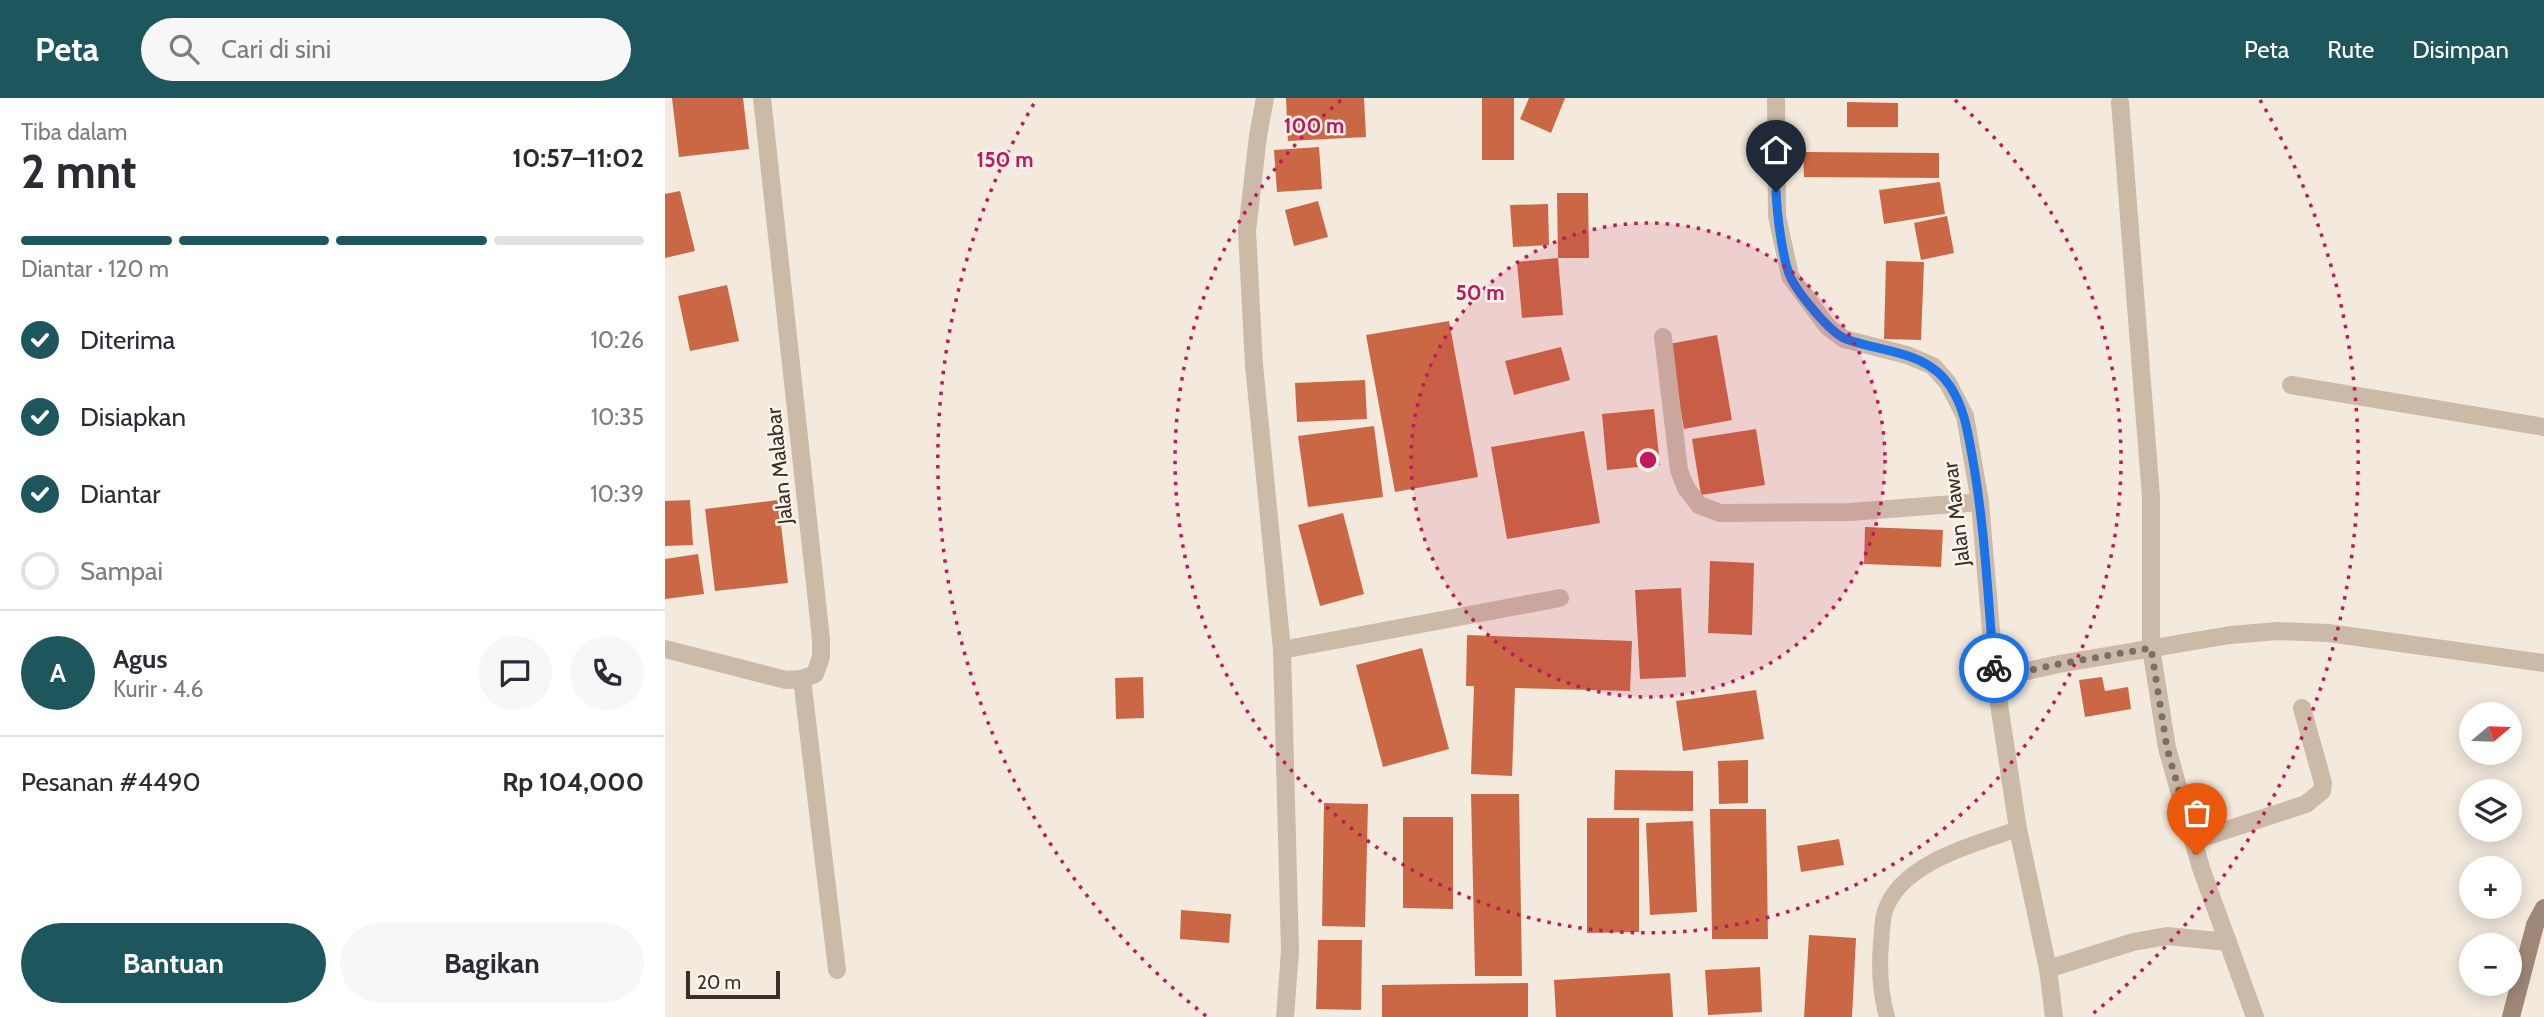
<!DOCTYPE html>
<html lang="id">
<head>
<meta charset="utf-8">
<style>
  :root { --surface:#fff; --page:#f7f7f7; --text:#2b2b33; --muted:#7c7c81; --line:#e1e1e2; --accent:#1d565c }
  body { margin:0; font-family:Cabin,sans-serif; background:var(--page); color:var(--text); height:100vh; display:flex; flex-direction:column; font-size:26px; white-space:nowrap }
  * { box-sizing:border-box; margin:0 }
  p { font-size:23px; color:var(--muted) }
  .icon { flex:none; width:38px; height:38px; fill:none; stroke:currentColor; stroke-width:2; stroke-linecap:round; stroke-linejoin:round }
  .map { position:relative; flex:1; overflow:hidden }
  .details { display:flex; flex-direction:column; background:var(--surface); width:665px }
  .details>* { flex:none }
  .needle { width:46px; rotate:71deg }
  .controls { position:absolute; left:1794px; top:604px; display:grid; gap:14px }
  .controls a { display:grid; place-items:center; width:63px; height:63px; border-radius:50%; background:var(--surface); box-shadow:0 4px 18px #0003; font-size:35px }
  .scale { position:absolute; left:21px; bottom:18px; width:94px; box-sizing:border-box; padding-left:7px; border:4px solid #392e29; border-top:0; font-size:19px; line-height:24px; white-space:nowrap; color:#392e29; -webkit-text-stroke:5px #faf3ea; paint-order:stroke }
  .pin { position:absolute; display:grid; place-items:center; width:60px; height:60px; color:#fff; margin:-72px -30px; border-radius:50% 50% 50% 0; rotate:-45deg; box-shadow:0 0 7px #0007 }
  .pin .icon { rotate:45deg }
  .courier { position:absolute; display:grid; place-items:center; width:70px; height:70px; margin:-35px; border:5px solid #1a73e8; border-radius:50%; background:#fff; color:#222; box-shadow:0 2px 9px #0007 }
  .summary em { font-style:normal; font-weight:800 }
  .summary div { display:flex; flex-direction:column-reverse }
  .summary { display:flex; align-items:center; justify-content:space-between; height:119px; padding:0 21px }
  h1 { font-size:46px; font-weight:800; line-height:52px }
  .bar { display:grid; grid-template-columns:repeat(4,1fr); gap:10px 7px; align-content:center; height:84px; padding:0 21px }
  .bar i { height:9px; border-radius:5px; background:var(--line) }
  .bar .selected { background:var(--accent) }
  .bar p { grid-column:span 4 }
  .line { display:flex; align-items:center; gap:18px; padding:0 21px; border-top:2px solid var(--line) }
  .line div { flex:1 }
  .round { display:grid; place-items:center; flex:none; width:74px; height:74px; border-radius:37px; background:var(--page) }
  ol { padding:0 21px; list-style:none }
  li { display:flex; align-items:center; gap:21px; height:77px }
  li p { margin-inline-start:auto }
  li .icon { padding:7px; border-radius:50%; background:var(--accent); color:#fff; stroke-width:4 }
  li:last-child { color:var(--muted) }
  li i { width:38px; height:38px; border:4px solid var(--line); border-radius:50% }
  .action { display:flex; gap:14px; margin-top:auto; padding:14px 21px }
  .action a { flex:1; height:80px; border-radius:42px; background:var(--accent); color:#fff; font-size:28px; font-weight:800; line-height:80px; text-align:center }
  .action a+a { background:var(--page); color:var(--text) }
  header { display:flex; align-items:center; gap:42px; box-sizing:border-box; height:98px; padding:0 35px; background:var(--accent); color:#fff }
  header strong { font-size:33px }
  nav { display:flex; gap:38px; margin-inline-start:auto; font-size:24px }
  .search { width:490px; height:63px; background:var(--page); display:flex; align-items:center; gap:18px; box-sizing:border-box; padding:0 24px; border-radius:38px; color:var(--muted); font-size:26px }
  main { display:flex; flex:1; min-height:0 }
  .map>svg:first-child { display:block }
  .building { fill:#ca6845 }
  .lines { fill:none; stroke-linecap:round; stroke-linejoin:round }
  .lane { stroke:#ccbaa8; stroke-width:16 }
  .street { stroke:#ccbaa8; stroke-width:18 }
  .secondary { stroke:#a08879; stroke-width:18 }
  .done { stroke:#7a6f68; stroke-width:7; stroke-dasharray:0 12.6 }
  .route { stroke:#1a73e8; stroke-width:9 }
  .ring { fill:none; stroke:#c2185b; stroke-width:3.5; stroke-dasharray:3.5 7 }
  .labels { text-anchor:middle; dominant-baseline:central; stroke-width:5; stroke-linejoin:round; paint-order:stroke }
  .street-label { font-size:21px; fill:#392e29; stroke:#faf3ea }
  .centre { fill:#c2185b; stroke:#faf3ea; stroke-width:3.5 }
  .ring-label { font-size:21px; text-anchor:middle; font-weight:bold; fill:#c2185b; stroke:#faf3ea; stroke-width:5; stroke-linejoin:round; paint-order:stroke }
</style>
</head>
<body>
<header>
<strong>Peta</strong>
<div class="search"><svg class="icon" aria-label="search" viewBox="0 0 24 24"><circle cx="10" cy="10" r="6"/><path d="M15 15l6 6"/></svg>Cari di sini</div>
<nav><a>Peta</a><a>Rute</a><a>Disimpan</a></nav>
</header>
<main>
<section class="details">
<div class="summary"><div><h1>2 mnt</h1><p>Tiba dalam</p></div><em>10:57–11:02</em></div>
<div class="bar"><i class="selected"></i><i class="selected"></i><i class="selected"></i><i></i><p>Diantar · 120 m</p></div>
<ol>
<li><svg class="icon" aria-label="check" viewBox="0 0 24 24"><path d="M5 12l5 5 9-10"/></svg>Diterima<p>10:26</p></li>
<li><svg class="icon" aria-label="check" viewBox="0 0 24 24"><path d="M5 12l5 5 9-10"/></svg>Disiapkan<p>10:35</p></li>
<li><svg class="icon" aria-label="check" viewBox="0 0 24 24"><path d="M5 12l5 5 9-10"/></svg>Diantar<p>10:39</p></li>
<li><i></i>Sampai</li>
</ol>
<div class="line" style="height:126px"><b class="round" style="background:var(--accent);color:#fff">A</b><div><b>Agus</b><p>Kurir · 4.6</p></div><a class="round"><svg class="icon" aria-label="chat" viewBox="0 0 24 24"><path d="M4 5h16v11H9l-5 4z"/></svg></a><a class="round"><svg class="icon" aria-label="phone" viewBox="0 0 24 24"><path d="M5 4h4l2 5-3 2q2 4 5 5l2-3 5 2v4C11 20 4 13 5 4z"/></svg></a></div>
<div class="line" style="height:91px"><div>Pesanan #4490</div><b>Rp 104,000</b></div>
<div class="action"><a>Bantuan</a><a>Bagikan</a></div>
</section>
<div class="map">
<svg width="1879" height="919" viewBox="0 0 1879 919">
  <rect width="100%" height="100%" fill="#f3e9dd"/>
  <g class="building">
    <polygon points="7,0 78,0 84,51 14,59"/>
    <polygon points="621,0 699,0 701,39 623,43"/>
    <rect x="817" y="0" width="32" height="62"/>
    <polygon points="864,0 900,0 886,35 855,21"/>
    <polygon points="1182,4 1233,5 1233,29 1182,29"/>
    <polygon points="654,49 657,91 612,94 609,52"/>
    <polygon points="1138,54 1274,55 1274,80 1139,79"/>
    <polygon points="1275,84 1280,116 1219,126 1214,92"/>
    <polygon points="15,93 30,153 0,160 0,96"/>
    <polygon points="892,95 923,95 924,160 893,160"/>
    <polygon points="653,103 663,139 629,148 620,112"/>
    <polygon points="883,106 884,147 848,149 845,107"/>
    <polygon points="1282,118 1289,155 1256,162 1249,125"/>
    <polygon points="893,160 898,217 857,220 852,164"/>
    <polygon points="1221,163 1259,164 1256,242 1219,241"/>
    <polygon points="62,187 74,243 25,253 13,198"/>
    <polygon points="784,223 813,379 730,394 701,237"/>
    <polygon points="1052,237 1067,322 1019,331 1004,246"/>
    <polygon points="896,249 905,282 849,297 840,263"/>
    <polygon points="700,282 702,321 632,324 630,285"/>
    <polygon points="989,311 995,367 942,372 937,316"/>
    <polygon points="709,328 718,399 643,409 633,338"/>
    <polygon points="1091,331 1100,387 1036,397 1027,341"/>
    <polygon points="919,333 935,425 842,441 826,349"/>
    <polygon points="25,402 28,447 0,448 0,403"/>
    <polygon points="113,402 123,485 50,493 40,411"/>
    <polygon points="678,415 699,496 655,508 633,427"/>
    <polygon points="1200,429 1278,432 1276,469 1199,466"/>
    <polygon points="33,456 39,496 0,501 0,461"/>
    <polygon points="1045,463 1089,465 1087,537 1043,535"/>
    <polygon points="1016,490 1021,579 975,581 970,492"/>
    <polygon points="802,537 967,543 965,593 850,590 847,678 806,676 809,588 801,588"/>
    <polygon points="757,550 784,651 718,669 691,567"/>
    <polygon points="478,579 479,620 451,621 450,580"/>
    <polygon points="1437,579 1440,593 1463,589 1466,611 1420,619 1414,582"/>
    <polygon points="1091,592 1099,641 1018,653 1011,603"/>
    <polygon points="1083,662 1083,705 1054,706 1053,663"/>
    <polygon points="950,672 1028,673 1028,713 949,712"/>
    <polygon points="806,696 854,696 857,878 810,878"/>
    <polygon points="659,705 703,706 700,829 657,828"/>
    <polygon points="1045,711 1101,711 1103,841 1047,841"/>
    <polygon points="738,719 788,719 788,811 738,810"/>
    <polygon points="922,720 974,720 974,834 922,835"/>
    <polygon points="1028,723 1032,814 985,817 981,725"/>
    <polygon points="1174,741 1179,767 1136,774 1132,748"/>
    <polygon points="516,812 566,816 564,845 515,841"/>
    <polygon points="1144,837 1191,840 1187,919 1139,919"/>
    <polygon points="653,842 697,842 696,912 651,911"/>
    <polygon points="1095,869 1097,914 1043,917 1040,872"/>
    <polygon points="1005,875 1008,919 891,919 889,882"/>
    <polygon points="863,885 863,919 717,919 717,887"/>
  </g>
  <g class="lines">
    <path class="lane" d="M 1222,919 C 1215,895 1214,869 1216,845 C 1217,834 1217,822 1220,813 C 1236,764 1310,746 1353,731"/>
    <g class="street">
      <polyline points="600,0 593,38 582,133 589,267 617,552 625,853 620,919"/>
      <polyline points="1111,0 1112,118 1125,178 1163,229 1179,241 1242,257 1268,268 1283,285 1300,318 1315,404 1330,580 1353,731 1383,871 1389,919"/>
      <polyline points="1455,4 1486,399 1486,550 1502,650 1536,770 1590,919"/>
      <polyline points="998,239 1014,372 1021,390 1034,407 1055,415 1185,414 1315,404"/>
      <polyline points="1626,287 1879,329"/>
      <polyline points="0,551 121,582 137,581 150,576 156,559 156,541 97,0"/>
      <polyline points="617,552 895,500"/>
      <polyline points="1330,580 1394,566 1565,537 1613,533 1663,535 1879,565"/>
      <polyline points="137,581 172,872"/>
      <polyline points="1528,743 1641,706 1657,693 1658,685 1637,610"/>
      <polyline points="1383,871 1468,844 1502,838 1563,844"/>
    </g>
    <polyline class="secondary" points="1846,919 1870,827 1879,810"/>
  </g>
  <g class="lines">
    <polyline class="done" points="1329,570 1329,580 1394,566 1486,550 1502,650 1532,757"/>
    <path class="route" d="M 1111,94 C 1112,115 1117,159 1125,178 C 1132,194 1165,235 1181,241 C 1218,255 1261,252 1285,288 C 1300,311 1303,336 1308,363 C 1320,432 1323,501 1329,570"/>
  </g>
  <circle cx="983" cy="362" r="237" fill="#c2185b" fill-opacity=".12"/>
  <g class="ring">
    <circle cx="983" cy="362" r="237"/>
    <path d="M1290 2A473 473 0 1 1 676 2"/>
    <path d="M541 918A710 710 0 0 1 371 2M1595 2A710 710 0 0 1 1425 918"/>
  </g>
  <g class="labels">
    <g class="street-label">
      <text transform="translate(114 368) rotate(-96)">Jalan Malabar</text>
      <text transform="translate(1291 416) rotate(-97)">Jalan Mawar</text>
    </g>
  </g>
  <circle cx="983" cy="362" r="10" class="centre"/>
  <g class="ring-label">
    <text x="649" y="35">100 m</text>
    <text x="340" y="69">150 m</text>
    <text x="815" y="202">50 m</text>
  </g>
</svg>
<div class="controls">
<a><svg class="needle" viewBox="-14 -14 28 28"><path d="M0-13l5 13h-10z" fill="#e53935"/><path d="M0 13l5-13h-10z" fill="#7c7c81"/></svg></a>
<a><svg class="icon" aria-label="layers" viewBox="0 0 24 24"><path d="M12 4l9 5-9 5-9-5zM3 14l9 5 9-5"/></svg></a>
<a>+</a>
<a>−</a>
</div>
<div class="scale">20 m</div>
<div class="pin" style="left:1532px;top:757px;background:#ea580c"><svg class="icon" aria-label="bag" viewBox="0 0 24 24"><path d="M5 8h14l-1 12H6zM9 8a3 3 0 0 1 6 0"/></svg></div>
<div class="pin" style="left:1111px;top:94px;background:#1f2937"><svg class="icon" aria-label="home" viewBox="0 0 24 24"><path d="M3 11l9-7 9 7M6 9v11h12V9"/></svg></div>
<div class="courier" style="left:1329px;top:570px"><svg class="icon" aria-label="bike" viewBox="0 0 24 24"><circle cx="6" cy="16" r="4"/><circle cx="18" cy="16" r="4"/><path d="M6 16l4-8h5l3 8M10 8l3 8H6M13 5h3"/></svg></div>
</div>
</main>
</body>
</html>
